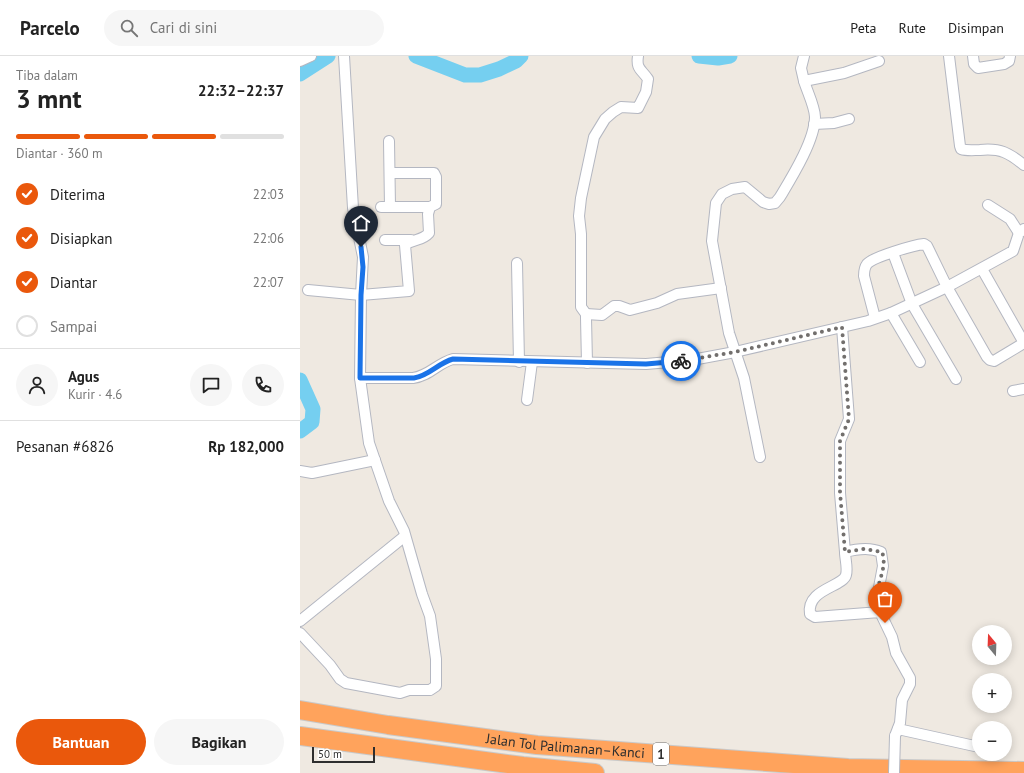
<!DOCTYPE html>
<html lang="id">
<head>
<meta charset="utf-8">
<style>
  :root { --surface:#fff; --page:#f6f6f6; --text:#222; --muted:#767676; --line:#e0e0e0; --accent:#ea580c }
  body { margin:0; font-family:"PT Sans",sans-serif; background:var(--page); color:var(--text); height:100vh; display:flex; flex-direction:column; font-size:15px; white-space:nowrap }
  * { box-sizing:border-box; margin:0 }
  p { font-size:13px; color:var(--muted) }
  .icon { flex:none; width:22px; height:22px; fill:none; stroke:currentColor; stroke-width:2; stroke-linecap:round; stroke-linejoin:round }
  .map { position:relative; flex:1; overflow:hidden }
  .panel { display:flex; flex-direction:column; background:var(--surface); width:300px }
  .panel>* { flex:none }
  .needle { width:26px; rotate:341deg }
  .tools { position:absolute; left:672px; top:569px; display:grid; gap:8px }
  .tools a { display:grid; place-items:center; width:40px; height:40px; border-radius:50%; background:var(--surface); box-shadow:0 2px 10px #0003; font-size:20px }
  .scale { position:absolute; left:12px; bottom:10px; width:63px; box-sizing:border-box; padding-left:4px; border:2px solid #2e2e2e; border-top:0; font-size:11px; line-height:14px; white-space:nowrap; color:#2e2e2e; -webkit-text-stroke:3px #fff; paint-order:stroke }
  .pin { position:absolute; display:grid; place-items:center; width:34px; height:34px; color:#fff; margin:-41px -17px; border-radius:50% 50% 50% 0; rotate:-45deg; box-shadow:0 0 4px #0007 }
  .pin .icon { rotate:45deg }
  .courier { position:absolute; display:grid; place-items:center; width:40px; height:40px; margin:-20px; border:3px solid #1a73e8; border-radius:50%; background:#fff; color:#222; box-shadow:0 1px 5px #0007 }
  .overview em { font-style:normal; font-weight:700 }
  .overview div { display:flex; flex-direction:column-reverse }
  .overview { display:flex; align-items:center; justify-content:space-between; height:68px; padding:0 16px }
  h1 { font-size:26px; font-weight:700; line-height:30px }
  .bar { display:grid; grid-template-columns:repeat(4,1fr); gap:6px 4px; align-content:center; height:48px; padding:0 16px }
  .bar i { height:5px; border-radius:3px; background:var(--line) }
  .bar .active { background:var(--accent) }
  .bar p { grid-column:span 4 }
  .line { display:flex; align-items:center; gap:10px; padding:0 16px; border-top:1px solid var(--line) }
  .line div { flex:1 }
  .round { display:grid; place-items:center; flex:none; width:42px; height:42px; border-radius:21px; background:var(--page) }
  ol { padding:0 16px; list-style:none }
  li { display:flex; align-items:center; gap:12px; height:44px }
  li p { margin-inline-start:auto }
  li .icon { padding:4px; border-radius:50%; background:var(--accent); color:#fff; stroke-width:4 }
  li:last-child { color:var(--muted) }
  li i { width:22px; height:22px; border:2px solid var(--line); border-radius:50% }
  .action { display:flex; gap:8px; margin-top:auto; padding:8px 16px }
  .action a { flex:1; height:46px; border-radius:24px; background:var(--accent); color:#fff; font-size:16px; font-weight:700; line-height:46px; text-align:center }
  .action a+a { background:var(--page); color:var(--text) }
  header { display:flex; align-items:center; gap:24px; box-sizing:border-box; height:56px; padding:0 20px; background:var(--surface); border-bottom:1px solid var(--line) }
  header strong { font-size:19px }
  nav { display:flex; gap:22px; margin-inline-start:auto; font-size:14px }
  .search { width:280px; height:36px; background:var(--page); display:flex; align-items:center; gap:10px; box-sizing:border-box; padding:0 14px; border-radius:22px; color:var(--muted); font-size:15px }
  main { display:flex; flex:1; min-height:0 }
  .map>svg:first-child { display:block }
  .lines { fill:none; stroke-linecap:round; stroke-linejoin:round }
  .river { stroke:#75cff0; stroke-width:15 }
  .minor-casing { stroke:#b4b7c1; stroke-width:12 }
  .motorway-casing { stroke:#c9c9c9; stroke-width:20 }
  .minor { stroke:#fff; stroke-width:10 }
  .motorway { stroke:#ffa35c; stroke-width:18 }
  .minor-bridge-casing { stroke:#b4b7c1; stroke-width:12; stroke-linecap:butt }
  .minor-bridge { stroke:#fff; stroke-width:10 }
  .done { stroke:#726f6d; stroke-width:4; stroke-dasharray:0 7.2 }
  .route { stroke:#1a73e8; stroke-width:5 }
  .labels { text-anchor:middle; dominant-baseline:central; stroke-width:3; stroke-linejoin:round; paint-order:stroke }
  .shield { fill:#fff; stroke:#6d6d6d; stroke-width:1 }
  .shield-label { font-size:13px; font-weight:bold; fill:#2e2e2e }
  .street-label { font-size:14px; fill:#2e2e2e; stroke:#fff }
</style>
</head>
<body>
<header>
<strong>Parcelo</strong>
<div class="search"><svg class="icon" aria-label="search" viewBox="0 0 24 24"><circle cx="10" cy="10" r="6"/><path d="M15 15l6 6"/></svg>Cari di sini</div>
<nav><a>Peta</a><a>Rute</a><a>Disimpan</a></nav>
</header>
<main>
<section class="panel">
<div class="overview"><div><h1>3 mnt</h1><p>Tiba dalam</p></div><em>22:32–22:37</em></div>
<div class="bar"><i class="active"></i><i class="active"></i><i class="active"></i><i></i><p>Diantar · 360 m</p></div>
<ol>
<li><svg class="icon" aria-label="check" viewBox="0 0 24 24"><path d="M5 12l5 5 9-10"/></svg>Diterima<p>22:03</p></li>
<li><svg class="icon" aria-label="check" viewBox="0 0 24 24"><path d="M5 12l5 5 9-10"/></svg>Disiapkan<p>22:06</p></li>
<li><svg class="icon" aria-label="check" viewBox="0 0 24 24"><path d="M5 12l5 5 9-10"/></svg>Diantar<p>22:07</p></li>
<li><i></i>Sampai</li>
</ol>
<div class="line" style="height:72px"><a class="round"><svg class="icon" aria-label="person" viewBox="0 0 24 24"><circle cx="12" cy="8" r="4"/><path d="M4 21q1-7 8-7t8 7"/></svg></a><div><b>Agus</b><p>Kurir · 4.6</p></div><a class="round"><svg class="icon" aria-label="chat" viewBox="0 0 24 24"><path d="M4 5h16v11H9l-5 4z"/></svg></a><a class="round"><svg class="icon" aria-label="phone" viewBox="0 0 24 24"><path d="M5 4h4l2 5-3 2q2 4 5 5l2-3 5 2v4C11 20 4 13 5 4z"/></svg></a></div>
<div class="line" style="height:52px"><div>Pesanan #6826</div><b>Rp 182,000</b></div>
<div class="action"><a>Bantuan</a><a>Bagikan</a></div>
</section>
<div class="map">
<svg width="724" height="717" viewBox="0 0 724 717">
  <rect width="100%" height="100%" fill="#efe9e1"/>
  <g class="lines">
    <g class="river">
      <polyline points="116,0 165,19 180,19 199,13 216,5 221,0"/>
      <polyline points="399,0 418,2 430,0"/>
      <polyline points="0,18 28,0"/>
      <polyline points="0,324 13,353 12,366 0,375"/>
    </g>
    <g class="minor-casing">
      <g id="minor">
        <polyline points="504,0 501,12 504,25 544,17 579,5"/>
        <path d="M 649,0 L 660,90 L 661,93 C 667,95 674,94 680,94 C 701,92 709,97 724,109"/>
        <polyline points="673,0 674,8 678,12 704,8 709,5 710,0"/>
        <polyline points="0,5 11,0"/>
        <polyline points="514,68 534,67 549,63"/>
        <polyline points="89,85 90,151"/>
        <polyline points="688,149 710,163 719,177"/>
        <polyline points="81,151 130,151"/>
        <polyline points="85,184 111,184"/>
        <polyline points="593,197 612,248 656,323"/>
        <polyline points="217,207 219,306"/>
        <polyline points="682,213 724,287"/>
        <path d="M 8,234 L 61,239 L 109,235 L 105,189 C 115,182 122,185 129,177 L 128,158 L 130,151 L 136,148 L 136,121 L 134,117 L 91,117"/>
        <polyline points="591,257 620,306"/>
        <polyline points="286,258 302,259 314,250 319,250 330,254 357,247 377,238 421,232"/>
        <path d="M 575,262 L 564,220 C 564,216 564,212 567,208 C 573,201 614,189 624,188 L 627,190 L 629,194 L 647,231 L 687,301 L 690,304 L 694,305 L 724,287"/>
        <polyline points="542,271 549,363 540,385 540,437 545,496"/>
        <path d="M 287,307 L 286,262 L 286,258 L 281,251 L 281,178 L 279,160 L 281,142 L 294,81 L 305,63 L 313,56 L 321,51 L 338,52 L 346,36 L 348,23 C 341,13 336,13 338,0"/>
        <path d="M 60,322 L 113,322 C 129,320 138,307 153,303 L 346,308 L 392,304 L 435,296 L 568,265 L 591,257 L 647,231 L 713,195 L 719,177 L 724,173"/>
        <polyline points="713,335 724,333"/>
        <polyline points="227,344 232,306"/>
        <path d="M 460,401 L 444,322 L 429,277 L 412,185 L 416,147 L 422,138 L 432,133 L 445,131 L 463,146 L 469,148 L 475,147 L 480,141 C 492,121 515,84 515,61 C 515,51 507,35 504,25"/>
        <polyline points="0,415 12,417 75,404"/>
        <path d="M 580,556 L 515,561 L 510,558 C 506,533 543,531 546,519 C 548,512 545,503 545,496 C 556,493 570,491 581,496 L 583,510 L 577,542 L 580,556 L 592,581 L 596,597 L 610,622 L 610,628 L 602,644 L 600,667 L 595,680"/>
        <polyline points="0,565 105,480"/>
        <polyline points="0,577 30,609 40,623 46,627 100,637 109,634 130,634 136,630 136,603 130,560 122,538 104,475 89,445 69,387 60,322 61,239 63,201 53,152 44,0"/>
        <polyline points="598,673 679,691"/>
      </g>
    </g>
    <g class="motorway-casing">
      <g id="motorway">
        <path id="s1" d="M 0,654 L 88,669 L 237,689 L 548,712 L 724,715"/>
        <polyline points="0,680 223,710 295,717"/>
      </g>
    </g>
    <use href="#minor" class="minor"/>
    <use href="#motorway" class="motorway"/>
    <g class="minor-bridge-casing">
      <polyline id="minor-bridge" points="594,717 595,680"/>
    </g>
    <use href="#minor-bridge" class="minor-bridge"/>
  </g>
  <g class="lines">
    <path class="done" d="M 381,305 L 435,296 L 542,271 L 549,363 L 540,385 L 540,436 L 545,496 L 564,493 L 582,496 C 588,512 576,527 577,543 C 578,551 581,559 585,567"/>
    <path class="route" d="M 61,191 L 63,211 L 61,239 L 60,322 L 114,322 C 129,320 138,307 153,303 L 346,308 L 381,305"/>
  </g>
  <g class="labels">
    <rect class="shield" x="353" y="687" width="16" height="22" rx="3"/>
    <g class="shield-label">
      <text x="361" y="698">1</text>
    </g>
    <g class="street-label">
      <text stroke="none"><textPath href="#s1" startOffset="268">Jalan Tol Palimanan–Kanci</textPath></text>
    </g>
  </g>
</svg>
<div class="tools">
<a><svg class="needle" viewBox="-14 -14 28 28"><path d="M0-13l5 13h-10z" fill="#e53935"/><path d="M0 13l5-13h-10z" fill="#767676"/></svg></a>
<a>+</a>
<a>−</a>
</div>
<div class="scale">50 m</div>
<div class="pin" style="left:585px;top:567px;background:#ea580c"><svg class="icon" aria-label="bag" viewBox="0 0 24 24"><path d="M5 8h14l-1 12H6zM9 8a3 3 0 0 1 6 0"/></svg></div>
<div class="pin" style="left:61px;top:191px;background:#1f2937"><svg class="icon" aria-label="home" viewBox="0 0 24 24"><path d="M3 11l9-7 9 7M6 9v11h12V9"/></svg></div>
<div class="courier" style="left:381px;top:305px"><svg class="icon" aria-label="bike" viewBox="0 0 24 24"><circle cx="6" cy="16" r="4"/><circle cx="18" cy="16" r="4"/><path d="M6 16l4-8h5l3 8M10 8l3 8H6M13 5h3"/></svg></div>
</div>
</main>
</body>
</html>
